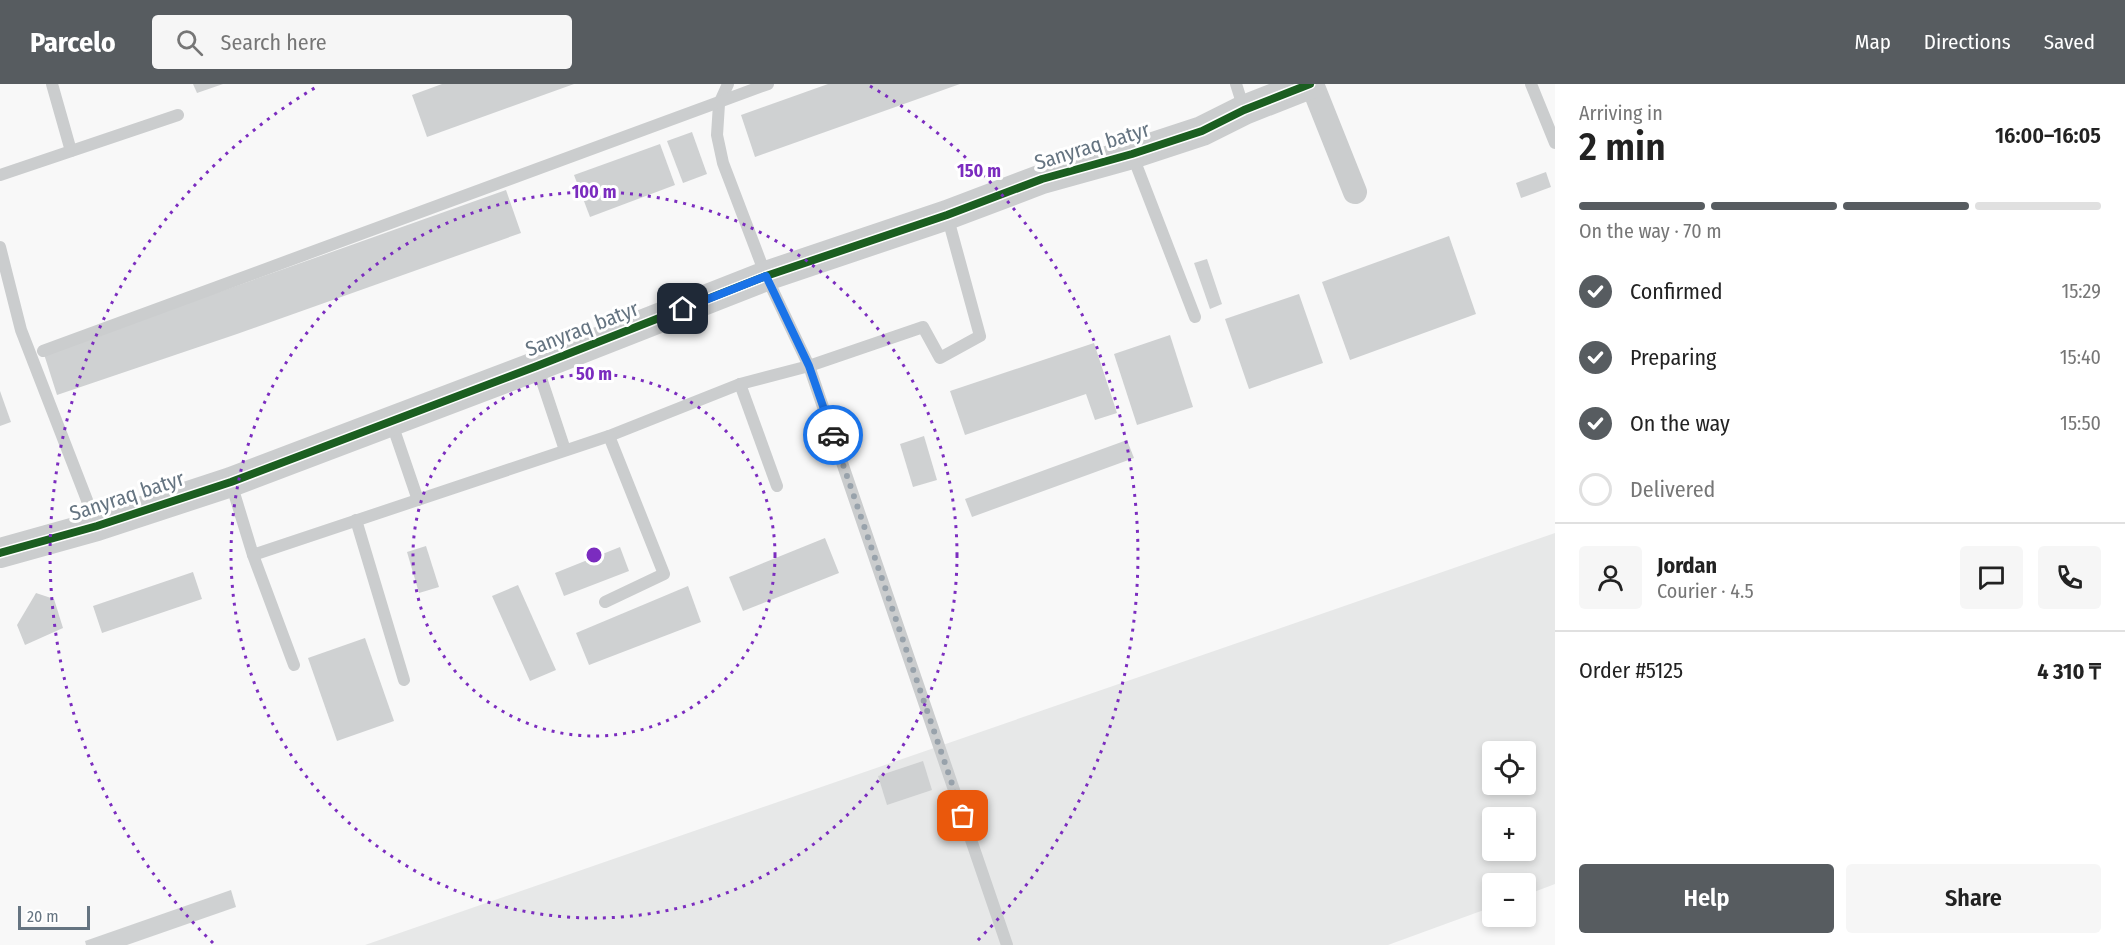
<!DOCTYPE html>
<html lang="en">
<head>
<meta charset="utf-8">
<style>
  :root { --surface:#fff; --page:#f6f6f6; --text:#222; --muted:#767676; --line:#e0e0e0; --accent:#575c60 }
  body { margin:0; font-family:"Fira Sans Condensed",sans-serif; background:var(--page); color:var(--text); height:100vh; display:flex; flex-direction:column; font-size:22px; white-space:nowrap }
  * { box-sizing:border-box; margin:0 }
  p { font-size:20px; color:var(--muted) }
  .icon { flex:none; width:33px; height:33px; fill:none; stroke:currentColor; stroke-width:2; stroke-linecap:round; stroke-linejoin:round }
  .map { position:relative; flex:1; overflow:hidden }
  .sheet { display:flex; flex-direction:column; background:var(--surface); width:570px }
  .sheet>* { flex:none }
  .buttons { position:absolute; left:1482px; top:657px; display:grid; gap:12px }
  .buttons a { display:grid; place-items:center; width:54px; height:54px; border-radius:6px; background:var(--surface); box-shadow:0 3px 9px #0003; font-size:30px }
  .scale { position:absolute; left:18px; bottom:15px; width:72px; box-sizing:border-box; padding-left:6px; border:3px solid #657481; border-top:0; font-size:16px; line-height:21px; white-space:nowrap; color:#657481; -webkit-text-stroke:4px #fff; paint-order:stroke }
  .pin { position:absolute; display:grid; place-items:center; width:51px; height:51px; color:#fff; margin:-26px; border-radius:12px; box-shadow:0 3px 9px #0006 }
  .courier { position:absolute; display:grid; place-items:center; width:60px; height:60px; margin:-30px; border:4px solid #1a73e8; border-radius:50%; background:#fff; color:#222; box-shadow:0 2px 8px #0007 }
  .head em { font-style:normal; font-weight:600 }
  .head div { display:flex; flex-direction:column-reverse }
  .head { display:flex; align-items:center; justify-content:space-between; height:102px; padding:0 24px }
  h1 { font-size:39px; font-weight:600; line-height:45px }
  .bar { display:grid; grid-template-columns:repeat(4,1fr); gap:9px 6px; align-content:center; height:72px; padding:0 24px }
  .bar i { height:8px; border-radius:4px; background:var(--line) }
  .bar .on { background:var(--accent) }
  .bar p { grid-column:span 4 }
  .line { display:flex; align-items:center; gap:15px; padding:0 24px; border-top:2px solid var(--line) }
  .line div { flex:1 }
  .round { display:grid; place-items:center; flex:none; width:63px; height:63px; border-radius:6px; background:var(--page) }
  ol { padding:0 24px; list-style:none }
  li { display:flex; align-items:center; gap:18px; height:66px }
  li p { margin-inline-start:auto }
  li .icon { padding:6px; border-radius:50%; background:var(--accent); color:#fff; stroke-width:4 }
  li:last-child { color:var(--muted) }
  li i { width:33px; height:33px; border:3px solid var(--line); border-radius:50% }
  .action { display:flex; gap:12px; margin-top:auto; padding:12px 24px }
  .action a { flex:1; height:69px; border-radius:6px; background:var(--accent); color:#fff; font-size:24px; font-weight:600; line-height:69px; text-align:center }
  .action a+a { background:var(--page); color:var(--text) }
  header { display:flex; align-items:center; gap:36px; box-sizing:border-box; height:84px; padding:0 30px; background:var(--accent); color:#fff }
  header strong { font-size:28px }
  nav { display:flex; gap:33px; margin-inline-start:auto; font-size:21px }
  .search { width:420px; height:54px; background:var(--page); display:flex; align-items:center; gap:15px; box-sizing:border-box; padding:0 21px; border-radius:6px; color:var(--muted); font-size:22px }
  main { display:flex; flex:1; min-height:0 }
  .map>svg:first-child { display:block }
  .built { fill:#e7e8e8; fill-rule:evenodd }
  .building { fill:#cfd1d2 }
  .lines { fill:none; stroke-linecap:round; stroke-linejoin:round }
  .service { stroke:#cbcdce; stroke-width:12 }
  .minor { stroke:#cbcdce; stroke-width:24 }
  .tertiary { stroke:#cbcdce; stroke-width:30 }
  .cycleway-casing { stroke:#fff; stroke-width:11 }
  .cycleway { stroke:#1b5e20; stroke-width:8 }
  .done { stroke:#98a2ab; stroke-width:6; stroke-dasharray:0 10.8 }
  .route { stroke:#1a73e8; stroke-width:8 }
  .ring { fill:none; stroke:#7b2cbf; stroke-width:3; stroke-dasharray:3 6 }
  .labels { text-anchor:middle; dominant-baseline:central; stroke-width:6; stroke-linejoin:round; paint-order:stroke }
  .street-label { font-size:21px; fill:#657481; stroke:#fff }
  .centre { fill:#7b2cbf; stroke:#fff; stroke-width:3 }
  .ring-label { font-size:18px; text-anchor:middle; font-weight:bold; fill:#7b2cbf; stroke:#fff; stroke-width:6; stroke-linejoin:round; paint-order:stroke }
</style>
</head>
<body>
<header>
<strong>Parcelo</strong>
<div class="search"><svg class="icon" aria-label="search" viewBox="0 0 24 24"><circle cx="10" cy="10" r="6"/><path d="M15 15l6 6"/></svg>Search here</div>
<nav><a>Map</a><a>Directions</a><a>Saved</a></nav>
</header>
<main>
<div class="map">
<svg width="1555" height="861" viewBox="0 0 1555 861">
  <rect width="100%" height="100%" fill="#f8f8f8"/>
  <path class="built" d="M 1555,449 L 1555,800 L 1526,811 L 1526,800 L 1492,800 L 1492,823 L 1388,861 L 365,861 ZM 1492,668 L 1526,668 L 1526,700 L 1492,700 ZM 1492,734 L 1526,734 L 1526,766 L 1492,766 Z"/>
  <g class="building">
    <polygon points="193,0 223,0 197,9"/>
    <polygon points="442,0 574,0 427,53 412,11"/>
    <polygon points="828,0 960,0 755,73 741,31"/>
    <polygon points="692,48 707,90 683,99 667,57"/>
    <polygon points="660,60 675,101 590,133 574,91"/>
    <polygon points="1546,88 1551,103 1521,114 1516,99"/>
    <polygon points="506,106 521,149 237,250 57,311 43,267 222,207"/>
    <polygon points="1449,152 1476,230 1350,276 1322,198"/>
    <polygon points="1207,175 1222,220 1210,225 1194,179"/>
    <polygon points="1299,210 1323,279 1249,305 1225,235"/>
    <polygon points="1170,251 1193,323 1137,341 1114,270"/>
    <polygon points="1094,259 1117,329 1095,336 1086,310 965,351 950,307"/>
    <polygon points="0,307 11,338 0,342"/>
    <polygon points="924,352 937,396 913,403 900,360"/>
    <polygon points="1127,356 1134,374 972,433 965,415"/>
    <polygon points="825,454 839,489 743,527 729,493"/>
    <polygon points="426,462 439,503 419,509 407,468"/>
    <polygon points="620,463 629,487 564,512 555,489"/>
    <polygon points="193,488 202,515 102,549 93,522"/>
    <polygon points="518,501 556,586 530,597 492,512"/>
    <polygon points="688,502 701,538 589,581 576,549"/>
    <polygon points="36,509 54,515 63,544 25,561 17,541"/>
    <polygon points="365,554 394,637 337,657 308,574"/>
    <polygon points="923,677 932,706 887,721 878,692"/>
    <polygon points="231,806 236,823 127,861 86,861 85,857"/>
  </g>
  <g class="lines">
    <g class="service">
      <polyline points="52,0 71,67"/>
      <polyline points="728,0 719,20 717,51 723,79 766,192 809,282 1007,861"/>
      <polyline points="1236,0 1244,25"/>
      <polyline points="1531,0 1555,59"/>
      <polyline points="1132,70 1195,233"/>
      <polyline points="0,91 178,31"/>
      <polyline points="0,163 21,246 97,442"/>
      <polyline points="43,267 768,0"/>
      <polyline points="537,282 565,366"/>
      <polyline points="740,300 777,402"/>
      <polyline points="391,337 418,416"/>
      <polyline points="231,399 253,471 609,352 740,300 809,282 923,243 940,274 980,252 947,131"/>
      <polyline points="356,436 404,596"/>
      <polyline points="253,471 294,581"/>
      <polyline points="605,518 664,490 609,352"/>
    </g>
    <polyline class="minor" points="1312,0 1355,108"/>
    <polyline class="tertiary" points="0,469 97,442 231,398 537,282 766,192 947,131 1042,95 1132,70 1202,47 1244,26 1310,0"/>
    <g class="cycleway-casing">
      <polyline id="cycleway" points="0,469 97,442 231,398 537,282 766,192 947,131 1042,95 1132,70 1202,47 1244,26 1310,0"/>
    </g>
    <use href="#cycleway" class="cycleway"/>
  </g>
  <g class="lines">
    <polyline class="done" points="833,351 963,732"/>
    <polyline class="route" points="683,225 766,192 809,282 833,351"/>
  </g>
  <g class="ring">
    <circle cx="594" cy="471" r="181"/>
    <circle cx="594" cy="471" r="363"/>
    <path d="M213 859A544 544 0 0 1 318 2M870 2A544 544 0 0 1 975 859"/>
  </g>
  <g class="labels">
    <g class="street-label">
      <text transform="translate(1092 62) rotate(-17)">Sanyraq batyr</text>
      <text transform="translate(582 245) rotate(-21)">Sanyraq batyr</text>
      <text transform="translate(127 412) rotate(-18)">Sanyraq batyr</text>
    </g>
  </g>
  <circle cx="594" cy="471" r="9" class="centre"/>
  <g class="ring-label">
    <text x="979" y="93">150 m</text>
    <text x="594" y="114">100 m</text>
    <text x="594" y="296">50 m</text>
  </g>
</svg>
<div class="buttons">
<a><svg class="icon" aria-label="locate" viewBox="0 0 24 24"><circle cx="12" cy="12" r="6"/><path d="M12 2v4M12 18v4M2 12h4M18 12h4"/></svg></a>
<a>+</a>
<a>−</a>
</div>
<div class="scale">20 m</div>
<div class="pin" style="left:963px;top:732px;background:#ea580c"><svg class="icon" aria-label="bag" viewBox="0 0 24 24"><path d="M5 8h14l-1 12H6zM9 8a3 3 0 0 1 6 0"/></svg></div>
<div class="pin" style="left:683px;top:225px;background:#1f2937"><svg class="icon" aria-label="home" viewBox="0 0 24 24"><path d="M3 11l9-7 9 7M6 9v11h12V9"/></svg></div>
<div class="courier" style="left:833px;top:351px"><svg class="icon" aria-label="car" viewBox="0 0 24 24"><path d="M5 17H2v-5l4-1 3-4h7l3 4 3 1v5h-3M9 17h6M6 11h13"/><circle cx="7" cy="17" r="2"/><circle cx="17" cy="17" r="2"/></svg></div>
</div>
<section class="sheet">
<div class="head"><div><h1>2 min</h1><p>Arriving in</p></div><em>16:00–16:05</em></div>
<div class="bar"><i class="on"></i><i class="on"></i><i class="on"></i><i></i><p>On the way · 70 m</p></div>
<ol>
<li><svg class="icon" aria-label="check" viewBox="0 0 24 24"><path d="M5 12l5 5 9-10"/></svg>Confirmed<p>15:29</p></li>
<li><svg class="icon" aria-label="check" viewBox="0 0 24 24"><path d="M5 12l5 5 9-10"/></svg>Preparing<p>15:40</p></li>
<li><svg class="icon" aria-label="check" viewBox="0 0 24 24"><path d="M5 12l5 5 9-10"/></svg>On the way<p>15:50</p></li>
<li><i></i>Delivered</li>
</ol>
<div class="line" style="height:108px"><a class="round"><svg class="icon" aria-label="person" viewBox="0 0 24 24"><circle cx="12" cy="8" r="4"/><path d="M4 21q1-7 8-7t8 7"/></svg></a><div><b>Jordan</b><p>Courier · 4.5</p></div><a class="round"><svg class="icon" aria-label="chat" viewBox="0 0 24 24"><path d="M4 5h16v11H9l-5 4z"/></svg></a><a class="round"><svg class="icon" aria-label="phone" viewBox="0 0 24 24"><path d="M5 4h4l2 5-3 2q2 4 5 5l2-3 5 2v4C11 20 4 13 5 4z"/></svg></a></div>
<div class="line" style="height:78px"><div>Order #5125</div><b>4 310 ₸</b></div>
<div class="action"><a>Help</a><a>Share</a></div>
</section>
</main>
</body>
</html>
